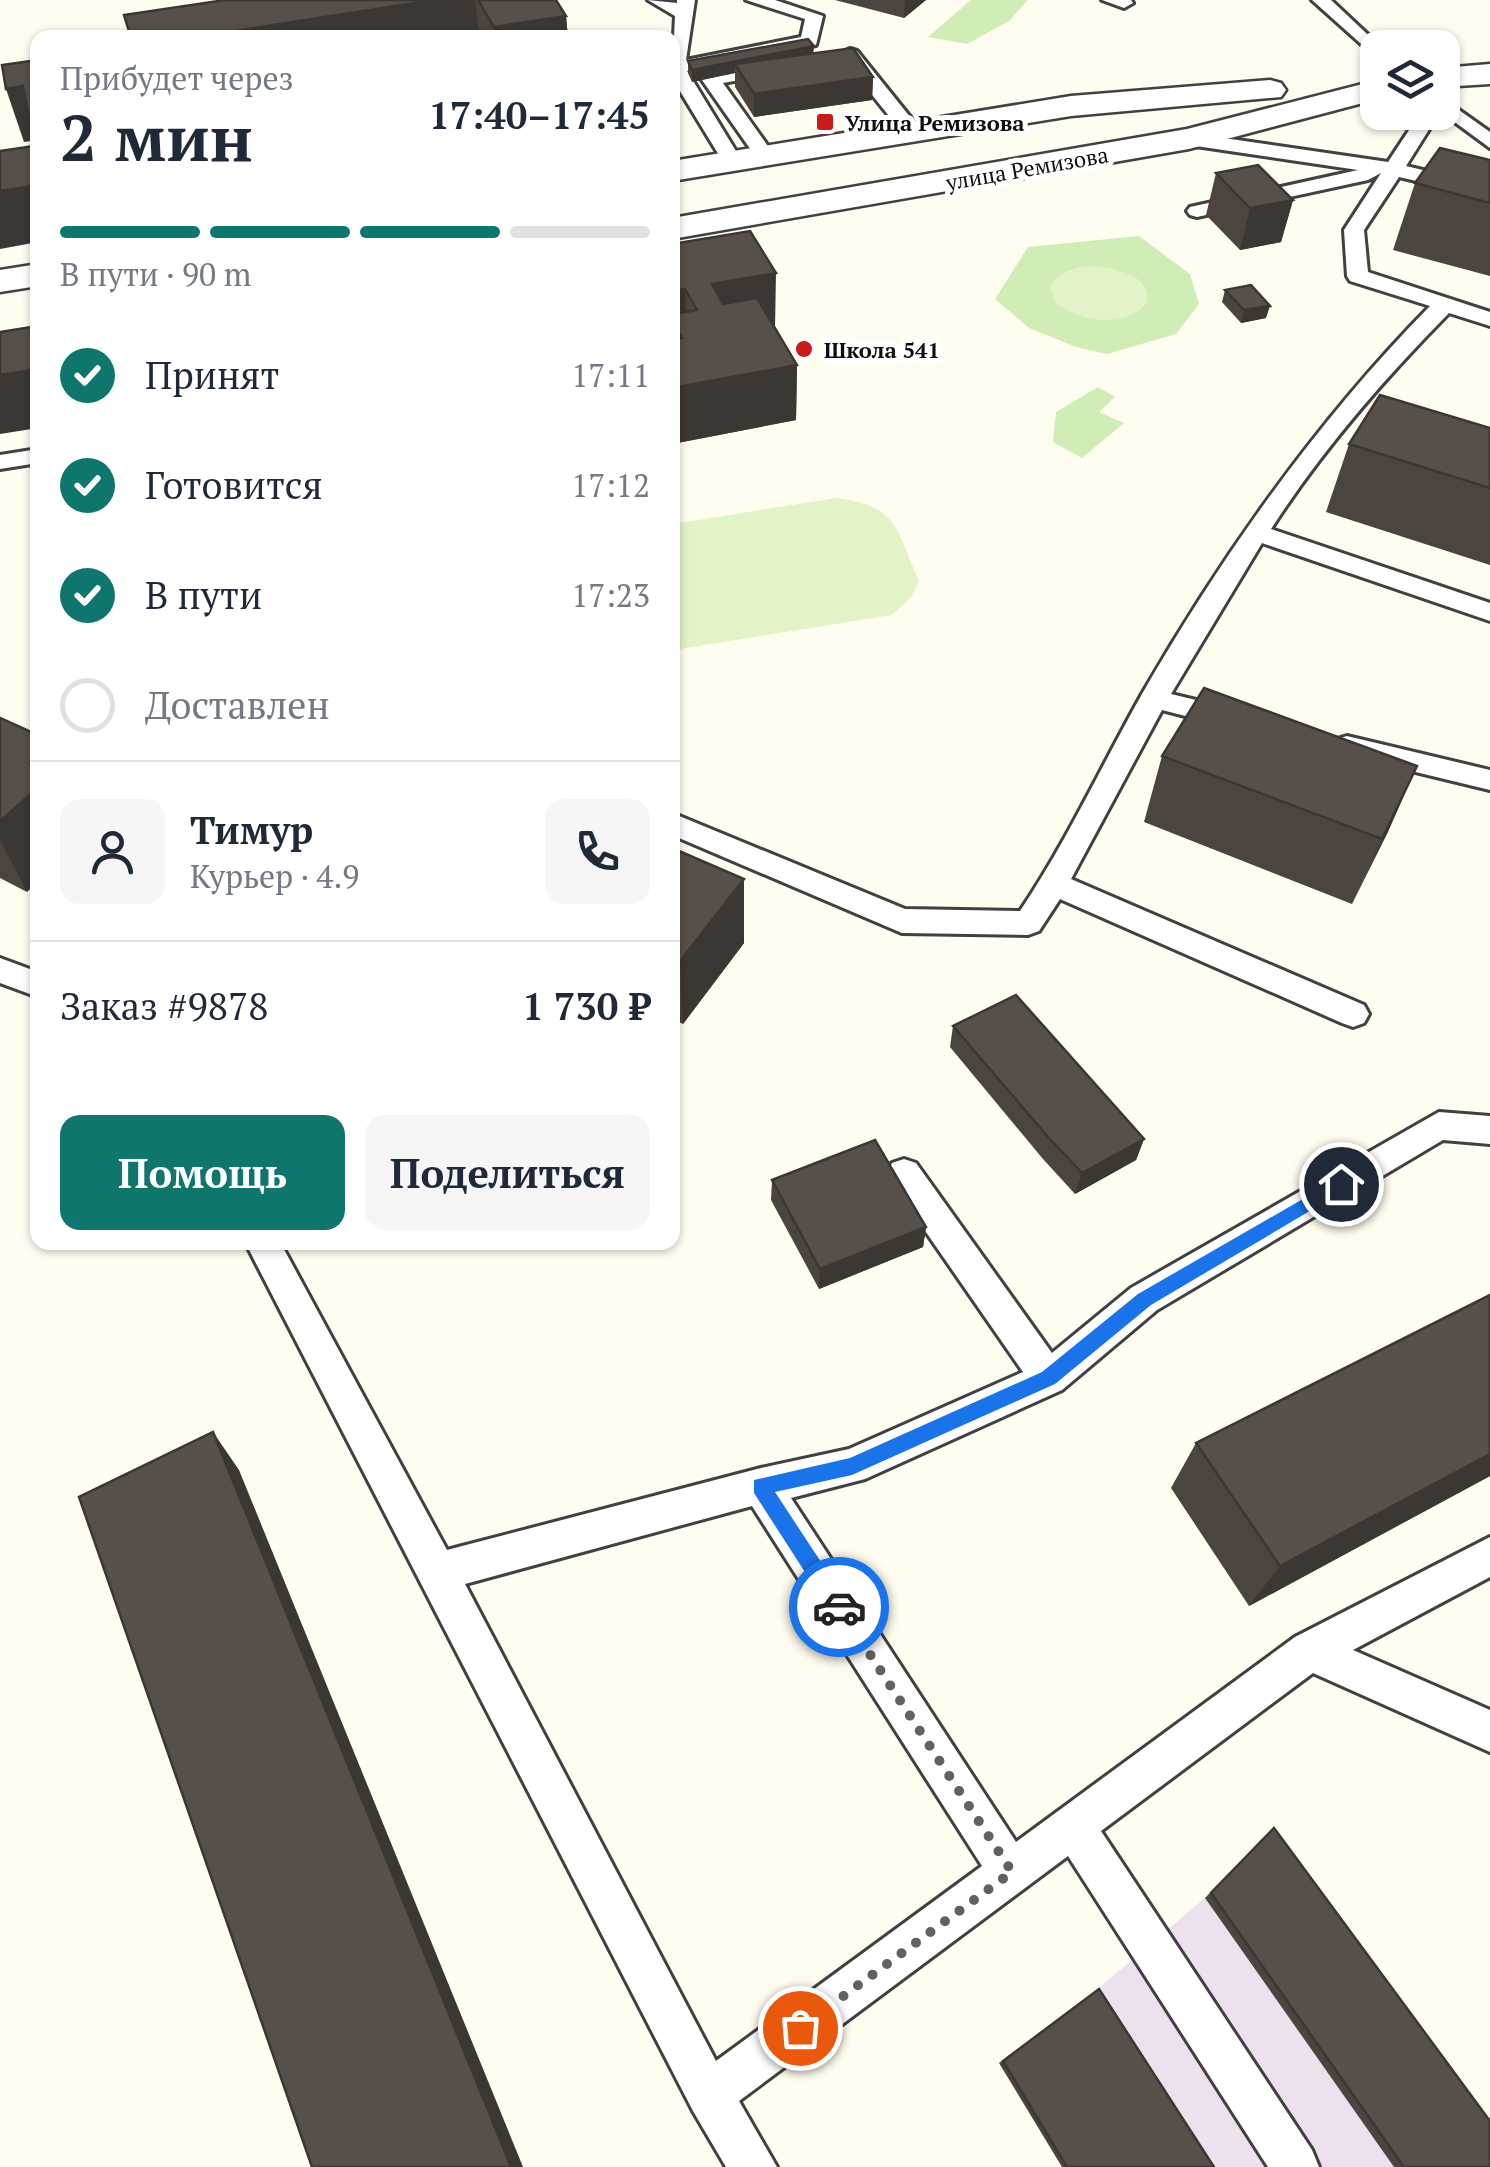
<!DOCTYPE html>
<html lang="ru">
<head>
<meta charset="utf-8">
<style>
  :root { --surface:#fff; --page:#f6f6f7; --text:#1f2937; --muted:#747a83; --line:#e0e1e3; --accent:#0f766e }
  body { margin:0; font-family:"PT Serif",serif; background:var(--page); color:var(--text); height:100vh; display:flex; flex-direction:column; font-size:38px; white-space:nowrap }
  * { box-sizing:border-box; margin:0 }
  p { font-size:32px; color:var(--muted) }
  .icon { flex:none; width:55px; height:55px; fill:none; stroke:currentColor; stroke-width:2; stroke-linecap:round; stroke-linejoin:round }
  .map { position:relative; flex:1; overflow:hidden }
  .panel { position:absolute; left:30px; top:30px; width:650px; height:1220px; display:flex; flex-direction:column; background:var(--surface); border-radius:20px; box-shadow:0 2px 8px #0004 }
  .panel>* { flex:none }
  .controls { position:absolute; left:1360px; top:30px; display:grid; gap:20px }
  .controls a { display:grid; place-items:center; width:100px; height:100px; border-radius:20px; background:var(--surface); box-shadow:0 2px 8px #0004; font-size:50px }
  .pin { position:absolute; display:grid; place-items:center; width:85px; height:85px; color:#fff; margin:-42px; border:5px solid #fff; border-radius:50%; box-shadow:0 2px 10px #0007 }
  .courier { position:absolute; display:grid; place-items:center; width:100px; height:100px; margin:-50px; border:8px solid #1a73e8; border-radius:50%; background:#fff; color:#222; box-shadow:0 2px 12px #0007 }
  .overview em { font-style:normal; font-weight:700 }
  .overview div { display:flex; flex-direction:column-reverse }
  .overview { display:flex; align-items:center; justify-content:space-between; height:170px; padding:0 30px }
  h1 { font-size:65px; font-weight:700; line-height:75px }
  .bar { display:grid; grid-template-columns:repeat(4,1fr); gap:15px 10px; align-content:center; height:120px; padding:0 30px }
  .bar i { height:12px; border-radius:8px; background:var(--line) }
  .bar .active { background:var(--accent) }
  .bar p { grid-column:span 4 }
  .line { display:flex; align-items:center; gap:25px; padding:0 30px; border-top:2px solid var(--line) }
  .line div { flex:1 }
  .round { display:grid; place-items:center; flex:none; width:105px; height:105px; border-radius:20px; background:var(--page) }
  ol { padding:0 30px; list-style:none }
  li { display:flex; align-items:center; gap:30px; height:110px }
  li p { margin-inline-start:auto }
  li .icon { padding:10px; border-radius:50%; background:var(--accent); color:#fff; stroke-width:4 }
  li:last-child { color:var(--muted) }
  li i { width:55px; height:55px; border:5px solid var(--line); border-radius:50% }
  .action { display:flex; gap:20px; margin-top:auto; padding:20px 30px }
  .action a { flex:1; height:115px; border-radius:20px; background:var(--accent); color:#fff; font-size:40px; font-weight:700; line-height:115px; text-align:center }
  .action a+a { background:var(--page); color:var(--text) }
  .map>svg:first-child { display:block }
  .industrial { fill:#ede1ed }
  .green { fill:#cfedb5 }
  .pitch { fill:#e2f3c7 }
  .lines { fill:none; stroke-linecap:round; stroke-linejoin:round }
  .service-casing { stroke:#414141; stroke-width:6 }
  .tertiary-casing { stroke:#414141; stroke-width:5 }
  .service { fill:#fff; fill-rule:evenodd }
  .tertiary { fill:#fff; fill-rule:evenodd }
  .wall { fill:#4b443f }
  .shaded-wall { fill:#3d3733 }
  .building { fill:#574f49; stroke:#3d3733; stroke-width:2.5 }
  .route { fill:#1a73e8 }
  .done { stroke:#62625d; stroke-width:10; stroke-dasharray:0 18 }
  .poi-dot { fill:#c91b1a; stroke:#fff; stroke-width:4 }
  .labels { text-anchor:middle; dominant-baseline:central; stroke-width:10; stroke-linejoin:round; paint-order:stroke }
  .far-poi-label { font-size:22px; font-weight:bold; fill:#0e0e0e; stroke:#fff; text-anchor:start }
  .far-street-label { font-size:22px; fill:#0e0e0e; stroke:#fff }
</style>
</head>
<body>
<div class="map">
<svg width="1490" height="2167" viewBox="0 0 1490 2167">
  <rect width="100%" height="100%" fill="#fffdef"/>
  <polygon class="industrial" points="1268,1834 1490,2136 1490,2167 1062,2167 999,2063 1094,1992 1205,1898"/>
  <g class="green">
    <polygon points="971,0 1028,0 1009,21 967,44 928,37"/>
    <polygon points="1139,236 1190,274 1199,304 1176,334 1107,354 1076,347 1029,328 995,299 1028,247"/>
    <polygon points="1098,387 1115,397 1099,412 1124,423 1082,458 1053,442 1056,412"/>
  </g>
  <g class="pitch">
    <path d="M 1092,266 C 1114,268 1152,274 1147,303 C 1124,329 1082,322 1056,304 L 1050,287 C 1059,270 1075,268 1092,266 Z"/>
    <path d="M 836,498 C 899,506 895,528 919,581 L 911,597 L 892,615 L 673,650 L 673,524 Z"/>
  </g>
  <g class="lines">
    <g class="service-casing">
      <g id="service">
        <polygon points="648,0 677,3 677,0 695,0 686,60 801,37 805,19 746,0 775,0 823,16 816,45 687,71 742,161 739,165 725,165 672,78 675,16"/>
        <polygon points="1102,0 1131,0 1133,3 1124,8"/>
        <polygon points="1312,0 1331,0 1382,48 1378,48 1378,59"/>
        <polygon points="850,49 857,51 919,128 919,136 905,136 845,61 835,56"/>
        <polygon points="776,62 783,64 783,72 723,83 775,156 765,162 758,160 702,80 711,74"/>
        <polygon points="1442,98 1490,132 1490,148 1441,112"/>
        <path d="M 1421,112 L 1440,112 L 1406,166 L 1490,186 L 1490,198 L 1399,177 L 1364,230 L 1368,272 L 1490,312 L 1490,326 L 1449,313 C 1383,380 1322,450 1271,529 L 1490,603 L 1490,621 L 1262,543 L 1171,694 L 1242,711 L 1246,718 L 1242,725 L 1232,728 L 1162,710 L 1071,879 L 1364,1005 L 1369,1014 L 1364,1023 L 1353,1027 L 1342,1023 L 1060,899 L 1039,931 L 1028,935 L 902,933 L 672,835 L 672,813 L 905,909 L 1020,911 C 1066,843 1102,765 1142,694 C 1223,554 1316,422 1430,306 L 1350,281 L 1347,276 L 1344,230 L 1381,173 L 1368,180 L 1197,217 L 1190,215 L 1187,211 L 1190,207 L 1358,170 L 1189,145 L 1179,139 L 1189,133 L 1388,162 Z"/>
        <polygon points="38,449 38,463 0,469 0,455"/>
        <polygon points="1347,736 1490,770 1490,790 1337,753 1333,746 1337,739"/>
        <polygon points="0,958 38,972 38,997 0,983"/>
        <path d="M 1439,1112 L 1490,1116 L 1490,1144 L 1443,1140 L 1157,1310 L 1062,1390 L 865,1479 L 791,1498 L 1016,1842 L 1295,1637 L 1490,1537 L 1490,1577 L 1353,1650 L 1490,1710 L 1490,1752 L 1313,1673 L 1101,1831 L 1312,2150 L 1319,2167 L 1268,2167 L 1068,1856 L 739,2101 L 777,2167 L 726,2167 L 693,2111 L 245,1242 L 280,1242 L 447,1550 L 761,1468 L 849,1449 L 1023,1372 L 892,1183 L 887,1173 L 892,1163 L 904,1159 L 916,1163 L 1052,1353 L 1131,1288 ZM 752,1506 L 982,1866 L 716,2061 L 465,1584 Z"/>
      </g>
    </g>
    <g class="tertiary-casing">
      <g id="tertiary">
        <polygon points="1490,64 1490,84 1442,87 1442,68"/>
        <polygon points="1270,80 1281,83 1286,90 1281,97 1071,116 672,181 672,161 1071,96"/>
        <polygon points="1378,80 1378,99 1189,149 672,239 672,218 1187,129"/>
        <polygon points="38,264 38,286 0,292 0,270"/>
      </g>
    </g>
    <use href="#service" class="service"/>
    <use href="#tertiary" class="tertiary"/>
  </g>
  <g class="wall">
    <polygon points="225,0 556,0 566,16 568,38 481,38 479,34 458,38 130,38"/>
    <polygon points="835,0 926,0 904,18"/>
    <polygon points="813,54 873,77 872,100 754,117 735,87 735,73 692,82 688,73 688,61"/>
    <polygon points="1490,160 1490,276 1393,250 1415,183"/>
    <polygon points="1216,173 1293,200 1281,242 1240,250 1206,215"/>
    <polygon points="672,244 775,327 797,365 796,420 672,444"/>
    <polygon points="1225,290 1266,318 1241,323 1222,302"/>
    <polygon points="1490,428 1490,565 1326,512 1349,444"/>
    <polygon points="0,718 27,892 0,878"/>
    <polygon points="1162,756 1417,766 1352,904 1144,822"/>
    <polygon points="672,848 744,879 744,943 683,1024 672,1019"/>
    <polygon points="953,1026 1144,1139 1136,1160 1075,1194 1043,1159 950,1047"/>
    <polygon points="772,1180 926,1227 923,1247 819,1289 771,1200"/>
    <polygon points="1196,1443 1490,1476 1249,1606 1171,1488"/>
    <polygon points="1274,1828 1490,2167 1394,2167 1205,1898"/>
    <polygon points="1099,1989 1214,2167 1062,2167 999,2063"/>
  </g>
  <g class="shaded-wall">
    <polygon points="434,0 475,0 479,34 458,38 190,38"/>
    <polygon points="905,0 926,0 904,18"/>
    <polygon points="566,16 568,38 495,38 494,27"/>
    <polygon points="814,46 813,58 735,64 735,73 692,82 692,70"/>
    <polygon points="873,77 872,100 754,117 754,94"/>
    <polygon points="23,86 38,140 24,142 6,89"/>
    <polygon points="38,185 38,242 0,249 0,191"/>
    <polygon points="1293,200 1281,242 1240,250 1250,208"/>
    <polygon points="776,273 775,328 712,339 712,284"/>
    <polygon points="685,289 687,344 682,338 672,322 672,291"/>
    <polygon points="1270,306 1266,318 1241,323 1244,310"/>
    <polygon points="797,365 796,420 672,444 672,388"/>
    <polygon points="38,369 38,428 0,434 0,375"/>
    <polygon points="1417,766 1388,832 1352,904 1382,839"/>
    <polygon points="38,788 38,882 27,892 0,840 0,821"/>
    <polygon points="744,879 744,943 683,1024 680,961"/>
    <polygon points="1144,1139 1136,1160 1075,1194 1082,1173"/>
    <polygon points="926,1227 923,1247 819,1289 820,1269"/>
    <polygon points="213,1432 239,1470 523,2167 511,2167"/>
    <polygon points="1490,1454 1490,1476 1249,1606 1280,1566"/>
  </g>
  <g class="building">
    <polygon points="225,0 434,0 190,38 131,38 124,15"/>
    <polygon points="478,0 556,0 566,16 494,27"/>
    <polygon points="808,39 814,46 692,70 688,61"/>
    <polygon points="853,48 873,77 754,94 735,64"/>
    <polygon points="38,60 38,185 0,191 0,151 34,146 23,86 6,89 2,65"/>
    <polygon points="1440,148 1490,160 1490,203 1415,183"/>
    <polygon points="1258,165 1293,200 1250,208 1216,173"/>
    <polygon points="750,231 776,273 712,284 723,304 757,298 797,365 672,388 672,340 682,338 672,322 672,314 697,310 685,289 672,291 672,244"/>
    <polygon points="1251,285 1270,306 1244,310 1225,290"/>
    <polygon points="38,326 38,369 0,375 0,332"/>
    <polygon points="1380,395 1490,428 1490,488 1349,444"/>
    <polygon points="1204,688 1417,766 1382,839 1162,756"/>
    <polygon points="0,718 38,735 38,788 0,821"/>
    <polygon points="672,848 744,879 680,961 672,958"/>
    <polygon points="1016,995 1144,1139 1082,1173 1049,1138 953,1026"/>
    <polygon points="875,1140 926,1227 820,1269 772,1180"/>
    <polygon points="1490,1295 1490,1454 1280,1566 1196,1443"/>
    <polygon points="213,1432 511,2167 312,2167 79,1497"/>
    <polygon points="1274,1828 1490,2121 1490,2167 1404,2167 1211,1893"/>
    <polygon points="1099,1989 1214,2167 1067,2167 1003,2061"/>
  </g>
  <polygon class="route" points="1341,1177 1349,1184 1347,1189 1151,1305 1055,1384 852,1475 775,1492 846,1600 846,1614 832,1614 754,1493 754,1480 850,1458 1042,1372 1138,1294"/>
  <g class="lines">
    <polyline class="done" points="800,2028 1012,1872 839,1607"/>
  </g>
  <g class="poi-dot">
    <rect x="815" y="112" width="20" height="20" rx="5"/>
    <circle cx="804" cy="349" r="10"/>
  </g>
  <g class="labels">
    <g class="far-poi-label">
      <text x="845" y="122">Улица Ремизова</text>
      <text x="824" y="349">Школа 541</text>
    </g>
    <g class="far-street-label">
      <text transform="translate(1027 168) rotate(-10)">улица Ремизова</text>
    </g>
  </g>
</svg>
<div class="controls">
<a><svg class="icon" aria-label="layers" viewBox="0 0 24 24"><path d="M12 4l9 5-9 5-9-5zM3 14l9 5 9-5"/></svg></a>
</div>
<div class="pin" style="left:800px;top:2028px;background:#ea580c"><svg class="icon" aria-label="bag" viewBox="0 0 24 24"><path d="M5 8h14l-1 12H6zM9 8a3 3 0 0 1 6 0"/></svg></div>
<div class="pin" style="left:1341px;top:1184px;background:#1f2937"><svg class="icon" aria-label="home" viewBox="0 0 24 24"><path d="M3 11l9-7 9 7M6 9v11h12V9"/></svg></div>
<div class="courier" style="left:839px;top:1607px"><svg class="icon" aria-label="car" viewBox="0 0 24 24"><path d="M5 17H2v-5l4-1 3-4h7l3 4 3 1v5h-3M9 17h6M6 11h13"/><circle cx="7" cy="17" r="2"/><circle cx="17" cy="17" r="2"/></svg></div>
<section class="panel">
<div class="overview"><div><h1>2 мин</h1><p>Прибудет через</p></div><em>17:40–17:45</em></div>
<div class="bar"><i class="active"></i><i class="active"></i><i class="active"></i><i></i><p>В пути · 90 m</p></div>
<ol>
<li><svg class="icon" aria-label="check" viewBox="0 0 24 24"><path d="M5 12l5 5 9-10"/></svg>Принят<p>17:11</p></li>
<li><svg class="icon" aria-label="check" viewBox="0 0 24 24"><path d="M5 12l5 5 9-10"/></svg>Готовится<p>17:12</p></li>
<li><svg class="icon" aria-label="check" viewBox="0 0 24 24"><path d="M5 12l5 5 9-10"/></svg>В пути<p>17:23</p></li>
<li><i></i>Доставлен</li>
</ol>
<div class="line" style="height:180px"><a class="round"><svg class="icon" aria-label="person" viewBox="0 0 24 24"><circle cx="12" cy="8" r="4"/><path d="M4 21q1-7 8-7t8 7"/></svg></a><div><b>Тимур</b><p>Курьер · 4.9</p></div><a class="round"><svg class="icon" aria-label="phone" viewBox="0 0 24 24"><path d="M5 4h4l2 5-3 2q2 4 5 5l2-3 5 2v4C11 20 4 13 5 4z"/></svg></a></div>
<div class="line" style="height:130px"><div>Заказ #9878</div><b>1 730 ₽</b></div>
<div class="action"><a>Помощь</a><a>Поделиться</a></div>
</section>
</div>
</body>
</html>
